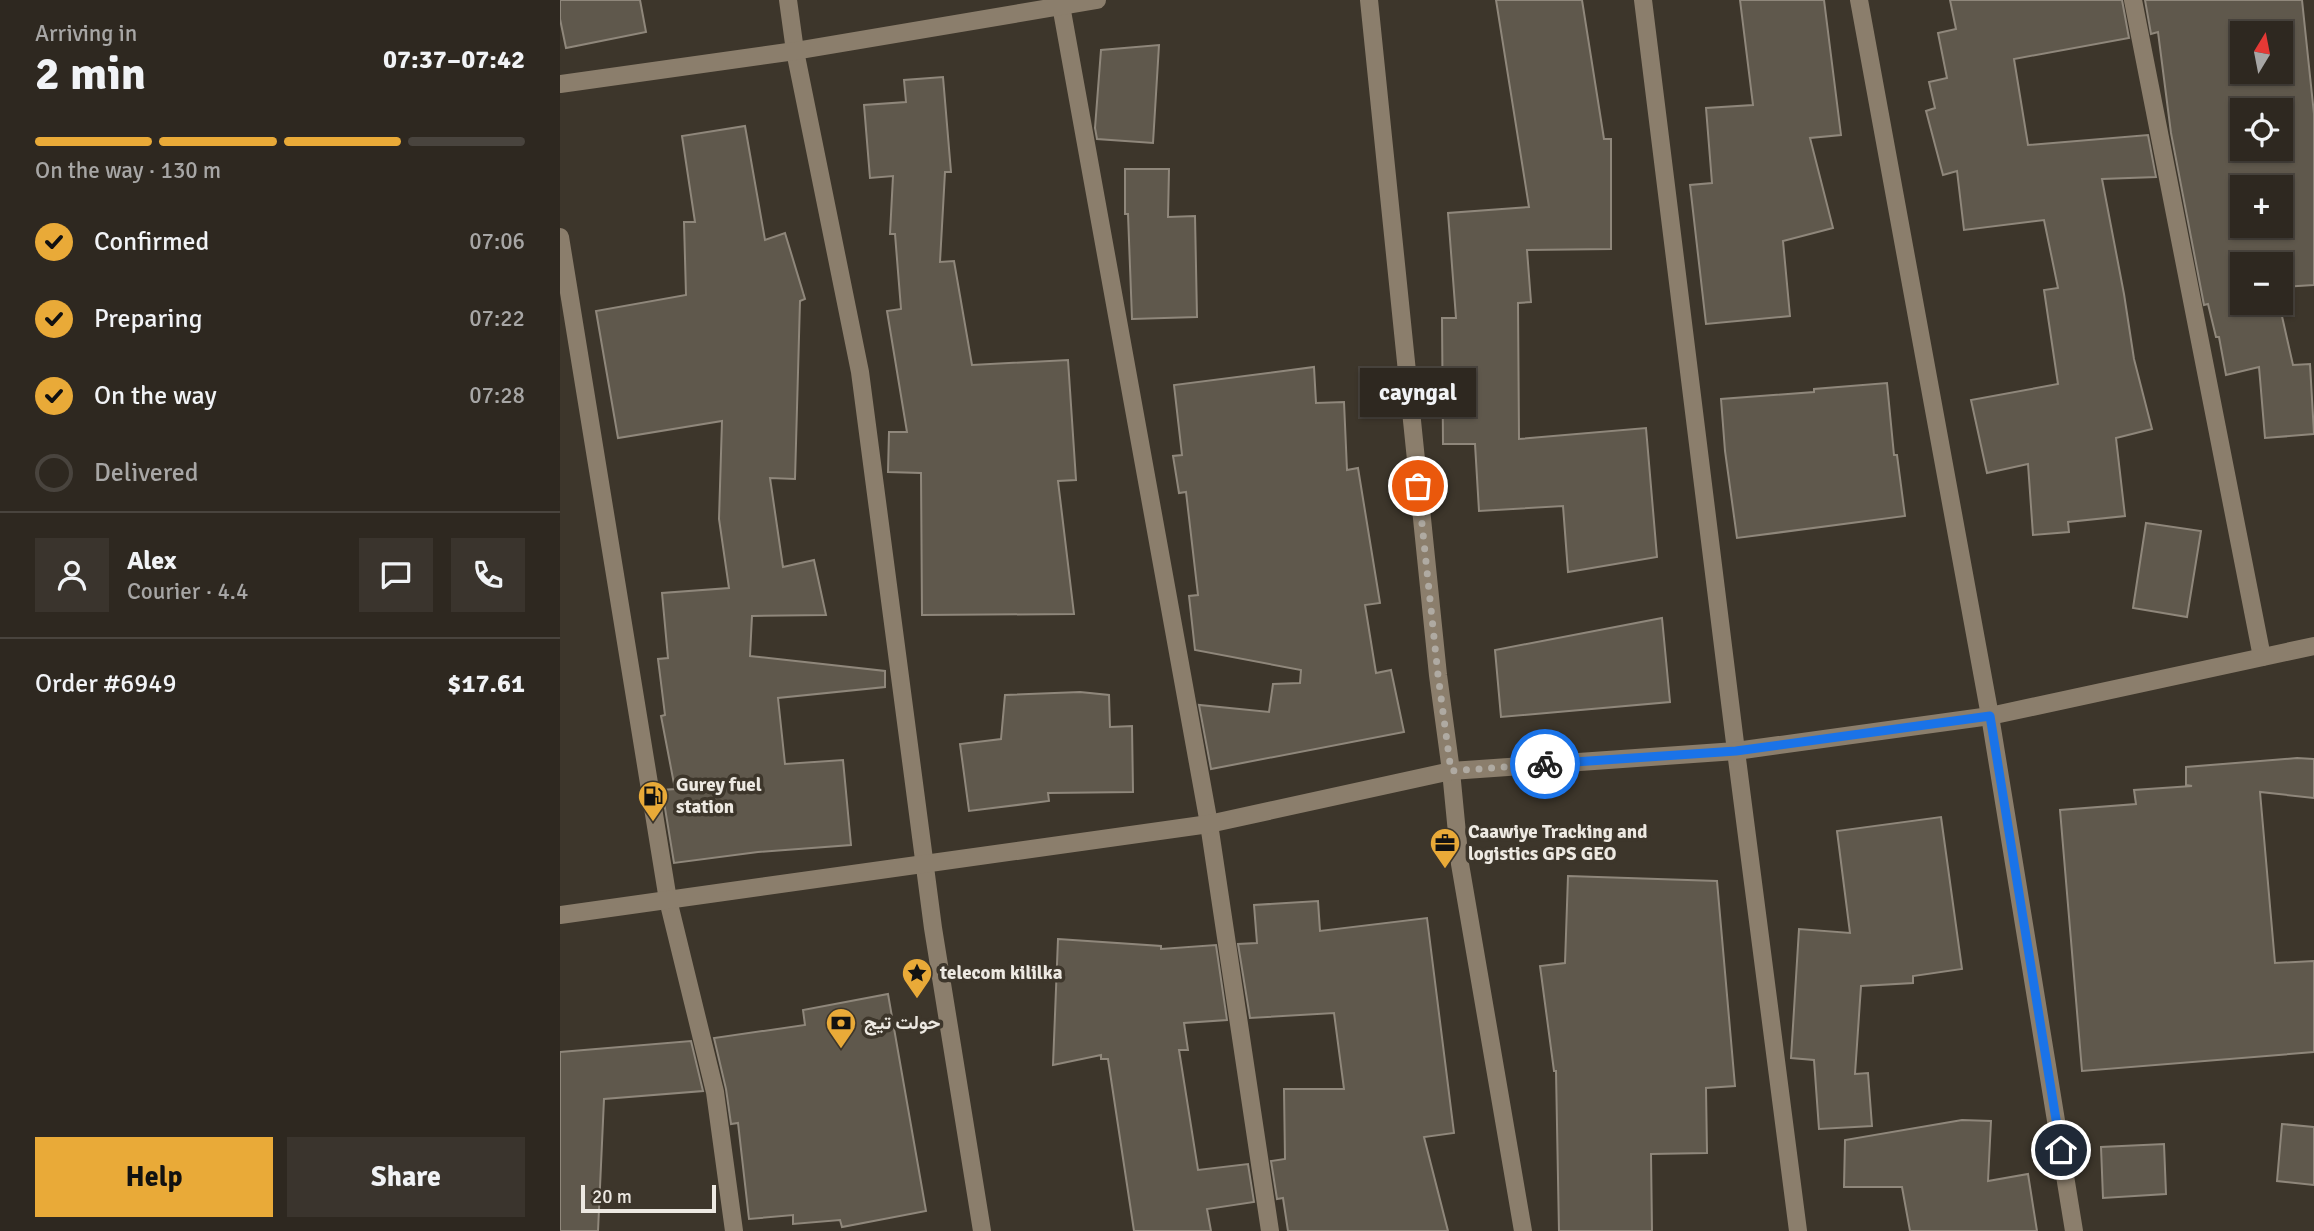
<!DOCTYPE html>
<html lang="en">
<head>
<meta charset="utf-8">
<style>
  :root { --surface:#2e2820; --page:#3a342d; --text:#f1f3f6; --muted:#a7a6a5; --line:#49443e; --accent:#e9aa38 }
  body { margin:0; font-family:Signika,Vazirmatn,sans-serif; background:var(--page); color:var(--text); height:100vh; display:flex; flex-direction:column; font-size:26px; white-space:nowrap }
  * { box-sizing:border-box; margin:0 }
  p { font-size:23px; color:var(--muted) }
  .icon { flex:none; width:38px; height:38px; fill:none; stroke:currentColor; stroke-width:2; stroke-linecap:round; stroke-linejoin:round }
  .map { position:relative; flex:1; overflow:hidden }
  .details { display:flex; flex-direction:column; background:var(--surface); width:560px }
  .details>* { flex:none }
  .needle { width:46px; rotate:10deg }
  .buttons { position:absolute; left:1670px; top:21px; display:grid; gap:14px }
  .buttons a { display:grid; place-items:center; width:63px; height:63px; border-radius:0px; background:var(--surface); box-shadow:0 2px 5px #0004,0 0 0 2px var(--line); font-size:35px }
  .scale { position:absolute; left:21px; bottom:18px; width:135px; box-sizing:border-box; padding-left:7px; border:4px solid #ede9e2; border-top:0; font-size:19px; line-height:24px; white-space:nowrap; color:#ede9e2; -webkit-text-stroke:5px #3d362b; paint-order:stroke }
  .pin { position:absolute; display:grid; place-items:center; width:60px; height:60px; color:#fff; margin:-30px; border:4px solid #fff; border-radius:50%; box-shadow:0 2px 7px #0007 }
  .courier { position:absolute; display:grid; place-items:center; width:70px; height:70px; margin:-35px; border:5px solid #1a73e8; border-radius:50%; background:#fff; color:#222; box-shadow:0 2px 9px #0007 }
  .bubble { position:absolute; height:49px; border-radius:0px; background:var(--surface); box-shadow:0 2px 5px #0004,0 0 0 2px var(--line); font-size:23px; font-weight:800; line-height:49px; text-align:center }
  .head em { font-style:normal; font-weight:800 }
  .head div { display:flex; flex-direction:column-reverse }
  .head { display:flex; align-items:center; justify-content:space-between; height:119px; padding:0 35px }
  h1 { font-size:46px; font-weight:800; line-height:52px }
  .bar { display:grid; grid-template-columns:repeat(4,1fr); gap:10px 7px; align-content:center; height:84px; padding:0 35px }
  .bar i { height:9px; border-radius:5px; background:var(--line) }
  .bar .current { background:var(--accent) }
  .bar p { grid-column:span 4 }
  .line { display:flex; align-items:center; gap:18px; padding:0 35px; border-top:2px solid var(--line) }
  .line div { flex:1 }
  .round { display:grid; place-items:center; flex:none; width:74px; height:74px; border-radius:0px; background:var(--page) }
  ol { padding:0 35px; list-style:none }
  li { display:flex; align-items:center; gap:21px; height:77px }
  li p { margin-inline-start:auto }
  li .icon { padding:7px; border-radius:50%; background:var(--accent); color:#111; stroke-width:4 }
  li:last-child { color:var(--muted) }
  li i { width:38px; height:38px; border:4px solid var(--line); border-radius:50% }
  .cta { display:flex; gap:14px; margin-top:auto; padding:14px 35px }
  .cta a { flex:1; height:80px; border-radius:0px; background:var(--accent); color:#111; font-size:28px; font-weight:800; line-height:80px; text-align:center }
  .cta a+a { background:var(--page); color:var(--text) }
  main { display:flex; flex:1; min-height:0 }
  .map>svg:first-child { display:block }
  .building { fill:#5f584c; stroke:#8f877b; stroke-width:2; fill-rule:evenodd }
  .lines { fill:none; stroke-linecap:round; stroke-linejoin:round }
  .minor { stroke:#8b7e6c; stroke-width:18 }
  .done { stroke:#afaaa2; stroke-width:7; stroke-dasharray:0 12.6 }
  .route { stroke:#1a73e8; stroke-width:9 }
  .labels { text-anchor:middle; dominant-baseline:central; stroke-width:7; stroke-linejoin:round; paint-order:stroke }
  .poi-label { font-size:19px; font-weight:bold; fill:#ede9e2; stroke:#3d362b; text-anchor:start }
</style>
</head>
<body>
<main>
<section class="details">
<div class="head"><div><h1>2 min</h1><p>Arriving in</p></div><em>07:37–07:42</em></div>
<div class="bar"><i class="current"></i><i class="current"></i><i class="current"></i><i></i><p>On the way · 130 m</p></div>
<ol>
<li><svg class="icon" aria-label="check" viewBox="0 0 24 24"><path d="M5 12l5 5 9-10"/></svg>Confirmed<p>07:06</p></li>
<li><svg class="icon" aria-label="check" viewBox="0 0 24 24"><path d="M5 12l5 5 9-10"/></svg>Preparing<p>07:22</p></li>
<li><svg class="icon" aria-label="check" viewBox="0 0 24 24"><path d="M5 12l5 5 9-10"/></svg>On the way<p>07:28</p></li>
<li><i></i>Delivered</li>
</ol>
<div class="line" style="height:126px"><a class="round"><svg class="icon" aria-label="person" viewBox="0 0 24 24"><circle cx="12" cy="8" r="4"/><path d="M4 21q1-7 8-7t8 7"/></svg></a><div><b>Alex</b><p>Courier · 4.4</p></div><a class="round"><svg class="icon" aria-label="chat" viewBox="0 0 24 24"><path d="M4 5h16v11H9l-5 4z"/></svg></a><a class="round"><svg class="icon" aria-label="phone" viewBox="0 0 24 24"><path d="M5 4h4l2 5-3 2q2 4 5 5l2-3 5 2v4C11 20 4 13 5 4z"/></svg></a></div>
<div class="line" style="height:91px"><div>Order #6949</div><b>$17.61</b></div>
<div class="cta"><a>Help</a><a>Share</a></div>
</section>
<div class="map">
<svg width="1754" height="1231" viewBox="0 0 1754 1231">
  <rect width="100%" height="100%" fill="#3d362b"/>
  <g class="building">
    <polygon points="0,0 80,0 86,32 6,48 0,19"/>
    <polygon points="936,0 1022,0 1044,139 1051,139 1051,249 967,250 971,302 958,303 959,439 1086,428 1097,557 1008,572 1003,506 919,511 915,444 883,444 882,318 896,318 888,213 969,207"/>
    <polygon points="1180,0 1264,0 1281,135 1250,138 1273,228 1223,241 1230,316 1146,324 1130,185 1152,183 1146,108 1193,105"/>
    <polygon points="1390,0 1562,0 1569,38 1454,59 1468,145 1588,135 1596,177 1542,179 1564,294 1574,359 1592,429 1556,438 1565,516 1508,522 1509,532 1473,535 1468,464 1427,473 1411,400 1498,384 1484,290 1498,288 1484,220 1404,230 1397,171 1383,175 1366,111 1375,108 1369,82 1387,78 1378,33 1396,29"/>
    <path d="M 1585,0 L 1742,0 L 1754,114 L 1754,285 L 1720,287 L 1720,264 L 1682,264 L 1682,303 L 1719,303 L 1733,365 L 1750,364 L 1754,434 L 1705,438 L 1699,367 L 1666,375 L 1659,337 L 1656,337 L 1648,304 L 1644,305 L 1611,133 L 1598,32 L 1591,34 ZM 1682,33 L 1720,33 L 1720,72 L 1682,72 ZM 1682,110 L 1720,110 L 1720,149 L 1682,149 ZM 1682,187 L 1720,187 L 1720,226 L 1682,226 Z"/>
    <polygon points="599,45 593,143 537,139 535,128 541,50"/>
    <polygon points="383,77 391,172 385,172 380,262 394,261 412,365 508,360 516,480 498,481 514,614 362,615 361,473 328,472 329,432 347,432 327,311 341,309 335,234 330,234 333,176 310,178 304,105 346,102 344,80"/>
    <polygon points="185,126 205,240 225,233 245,299 240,301 235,479 210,478 223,567 254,560 266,615 192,616 190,656 325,671 325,687 218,698 225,764 283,760 291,845 198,852 114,863 102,790 115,789 101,716 105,715 98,659 108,658 102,593 169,588 159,519 162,421 58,438 36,311 126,295 124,222 135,222 122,136"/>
    <polygon points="565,169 609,169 608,217 635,216 637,317 572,319 568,214 565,214"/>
    <polygon points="754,367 756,403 784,402 787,470 798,468 820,603 805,605 816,673 831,670 844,732 651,769 639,705 709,712 713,684 740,683 741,670 635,650 629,596 638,595 626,492 619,493 613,456 622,455 614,385"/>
    <polygon points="1327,383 1334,455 1337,455 1345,516 1177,538 1165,451 1161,399 1254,392 1254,389"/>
    <polygon points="1586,523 1641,531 1627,617 1573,608"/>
    <polygon points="1102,618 1110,702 941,717 935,650"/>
    <polygon points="520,692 549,695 550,727 572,726 573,792 488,793 489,801 409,811 400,744 441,739 445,695"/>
    <polygon points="1737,758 1754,759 1754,798 1700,792 1715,963 1754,961 1754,1052 1522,1071 1500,810 1576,804 1574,790 1632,786 1626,785 1626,767"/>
    <polygon points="1381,817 1402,969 1353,976 1353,983 1301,986 1295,1074 1308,1073 1312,1126 1259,1129 1254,1060 1231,1058 1239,929 1290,933 1277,831"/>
    <polygon points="1008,876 1157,881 1175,1086 1146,1088 1147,1153 1091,1154 1092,1231 999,1231 996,1071 994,1071 980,966 1005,963"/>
    <polygon points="758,901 760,931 867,918 894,1133 864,1137 888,1231 728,1231 723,1198 717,1199 711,1161 725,1159 724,1089 784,1089 774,1013 690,1018 678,944 697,943 694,905"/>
    <polygon points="498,939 601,946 601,949 656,945 667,1020 624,1023 628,1050 619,1050 638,1170 688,1164 694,1202 647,1209 651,1231 574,1231 548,1059 541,1059 541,1055 493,1065"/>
    <polygon points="328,994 366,1211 282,1227 280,1220 233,1224 233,1215 189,1219 178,1123 171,1124 166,1089 154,1038 245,1025 243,1010"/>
    <polygon points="131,1041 143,1091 44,1099 38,1231 0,1231 0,1052"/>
    <polygon points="1402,1120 1431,1121 1428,1181 1468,1174 1477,1231 1350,1231 1342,1187 1284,1187 1285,1140"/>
    <polygon points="1722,1124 1754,1127 1754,1185 1717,1181"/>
    <polygon points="1604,1144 1606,1194 1543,1198 1541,1147"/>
  </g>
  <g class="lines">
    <g class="minor">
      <polyline points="228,0 235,51 300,372 373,928 422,1231"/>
      <polyline points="500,0 649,824 710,1231"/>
      <polyline points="809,0 878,675 891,771 900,864 963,1231"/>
      <polyline points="1083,0 1176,751 1238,1231"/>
      <polyline points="1299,0 1430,716 1514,1231"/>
      <polyline points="1573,0 1702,657"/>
      <polyline points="0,84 235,51 537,0"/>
      <polyline points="0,237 108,900 155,1092 174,1231"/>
      <polyline points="0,915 649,824 891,771 1176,751 1430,716 1754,646"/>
    </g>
  </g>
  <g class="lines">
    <polyline class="done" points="858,486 878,675 891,771 985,764"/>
    <polyline class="route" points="985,764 1176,751 1430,716 1501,1150"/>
  </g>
  <defs>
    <g id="fuel-pin" transform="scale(1.575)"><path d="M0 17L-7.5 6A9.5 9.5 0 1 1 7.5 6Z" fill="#e9aa38" stroke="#3d362b"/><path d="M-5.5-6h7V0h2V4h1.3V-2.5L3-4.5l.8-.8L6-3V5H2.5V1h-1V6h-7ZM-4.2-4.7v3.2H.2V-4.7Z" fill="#111"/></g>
    <g id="office-pin" transform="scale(1.575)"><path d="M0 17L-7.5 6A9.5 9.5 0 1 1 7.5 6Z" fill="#e9aa38" stroke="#3d362b"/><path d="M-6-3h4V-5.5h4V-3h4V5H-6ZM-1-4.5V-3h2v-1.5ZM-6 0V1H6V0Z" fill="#111"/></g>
    <g id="sight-pin" transform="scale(1.575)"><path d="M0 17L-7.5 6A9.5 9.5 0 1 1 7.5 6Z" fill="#e9aa38" stroke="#3d362b"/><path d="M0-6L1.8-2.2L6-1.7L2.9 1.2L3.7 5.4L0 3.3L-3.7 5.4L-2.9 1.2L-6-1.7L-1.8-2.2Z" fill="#111"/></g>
    <g id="bank-pin" transform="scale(1.575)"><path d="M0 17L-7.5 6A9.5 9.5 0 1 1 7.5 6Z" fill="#e9aa38" stroke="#3d362b"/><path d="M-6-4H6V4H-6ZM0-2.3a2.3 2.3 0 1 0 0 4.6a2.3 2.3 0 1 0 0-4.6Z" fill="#111"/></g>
  </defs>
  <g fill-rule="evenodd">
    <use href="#fuel-pin" x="93" y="796"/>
    <use href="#office-pin" x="885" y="843"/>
    <use href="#sight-pin" x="357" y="973"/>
    <use href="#bank-pin" x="281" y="1023"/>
  </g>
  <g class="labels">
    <g class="poi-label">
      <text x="116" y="785">Gurey fuel<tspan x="116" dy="22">station</tspan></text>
      <text x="908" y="832">Caawiye Tracking and<tspan x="908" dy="22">logistics GPS GEO</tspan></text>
      <text x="380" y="973">telecom kililka</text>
      <text x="304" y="1023">حولت تيج</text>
    </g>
  </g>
</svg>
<div class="buttons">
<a><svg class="needle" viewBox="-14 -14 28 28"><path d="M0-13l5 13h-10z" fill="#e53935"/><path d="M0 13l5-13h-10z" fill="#a7a6a5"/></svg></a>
<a><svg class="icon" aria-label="locate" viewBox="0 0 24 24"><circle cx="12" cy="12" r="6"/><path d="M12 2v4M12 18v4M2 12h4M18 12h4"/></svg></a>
<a>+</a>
<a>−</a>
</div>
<div class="scale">20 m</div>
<div class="pin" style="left:858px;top:486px;background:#ea580c"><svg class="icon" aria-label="bag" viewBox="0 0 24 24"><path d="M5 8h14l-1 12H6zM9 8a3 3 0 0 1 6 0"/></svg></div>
<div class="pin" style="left:1501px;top:1150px;background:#1f2937"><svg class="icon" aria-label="home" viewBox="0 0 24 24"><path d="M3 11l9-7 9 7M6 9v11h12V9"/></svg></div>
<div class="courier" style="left:985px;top:764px"><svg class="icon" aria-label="bike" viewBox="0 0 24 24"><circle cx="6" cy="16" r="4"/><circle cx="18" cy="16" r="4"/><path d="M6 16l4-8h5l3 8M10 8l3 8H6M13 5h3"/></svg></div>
<div class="bubble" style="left:800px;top:368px;width:116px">cayngal</div>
</div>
</main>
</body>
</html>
